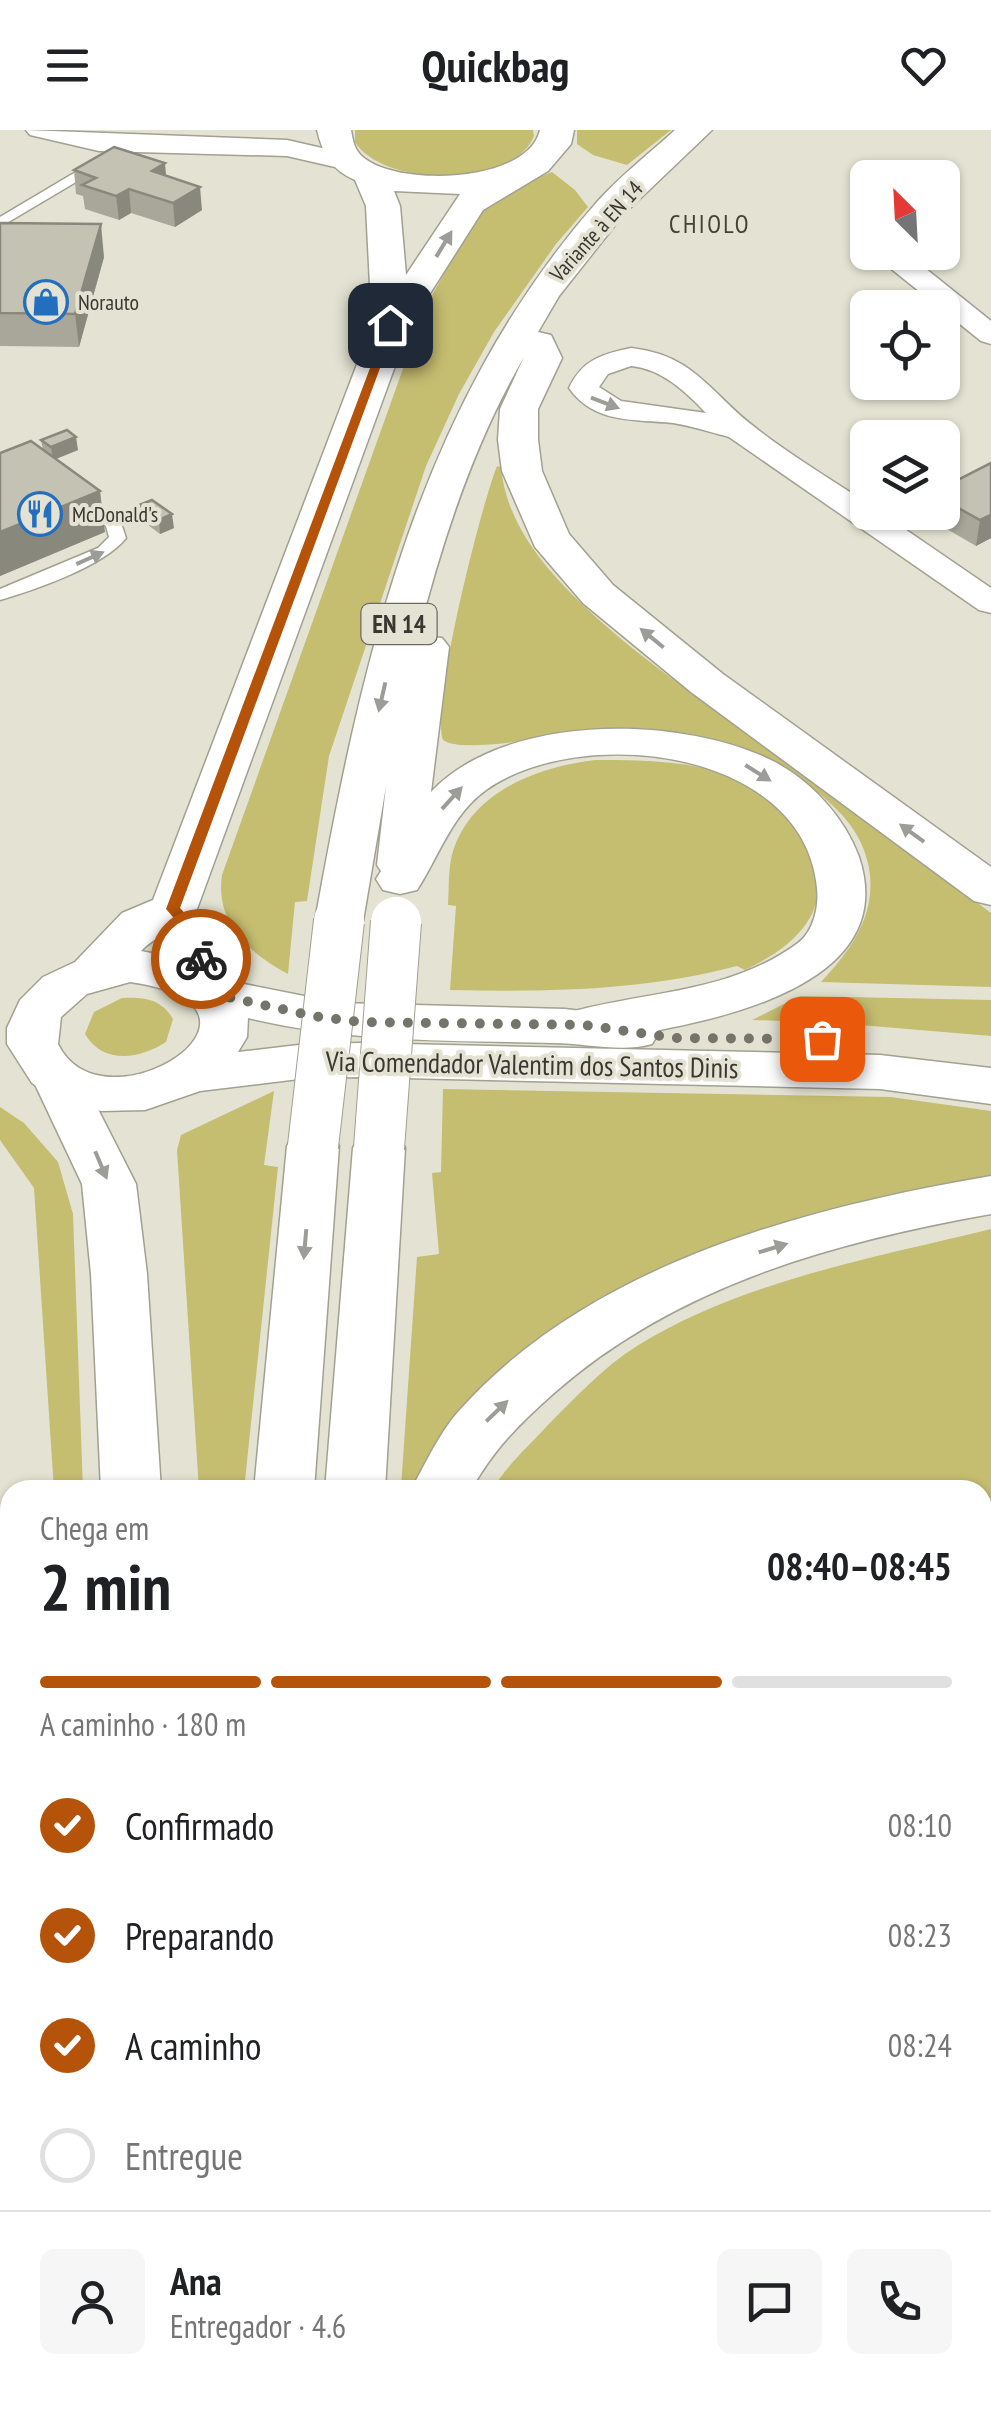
<!DOCTYPE html>
<html lang="pt">
<head>
<meta charset="utf-8">
<style>
  :root { --surface:#fff; --page:#f6f6f6; --text:#202124; --muted:#757577; --line:#e0e0e0; --accent:#b45309 }
  body { margin:0; font-family:"PT Sans Narrow",sans-serif; background:var(--page); color:var(--text); height:100vh; display:flex; flex-direction:column; font-size:38px; white-space:nowrap }
  * { box-sizing:border-box; margin:0 }
  p { font-size:32px; color:var(--muted) }
  .icon { flex:none; width:55px; height:55px; fill:none; stroke:currentColor; stroke-width:2; stroke-linecap:round; stroke-linejoin:round }
  .map { position:relative; flex:1; overflow:hidden }
  .side { position:absolute; left:0px; top:1350px; width:992px; height:932px; display:flex; flex-direction:column; background:var(--surface); border-radius:30px 30px 0 0; box-shadow:0 2px 8px #0004 }
  .side>* { flex:none }
  .needle { width:65px; rotate:336deg }
  .controls { position:absolute; left:850px; top:30px; display:grid; gap:20px }
  .controls a { display:grid; place-items:center; width:110px; height:110px; border-radius:15px; background:var(--surface); box-shadow:0 2px 8px #0004; font-size:50px }
  .pin { position:absolute; display:grid; place-items:center; width:85px; height:85px; color:#fff; margin:-42px; border-radius:20px; box-shadow:0 5px 15px #0006 }
  .courier { position:absolute; display:grid; place-items:center; width:100px; height:100px; margin:-50px; border:8px solid #b45309; border-radius:50%; background:#fff; color:#222; box-shadow:0 2px 12px #0007 }
  .summary em { font-style:normal; font-weight:700 }
  .summary div { display:flex; flex-direction:column-reverse }
  .summary { display:flex; align-items:center; justify-content:space-between; height:170px; padding:0 40px }
  h1 { font-size:65px; font-weight:700; line-height:75px }
  .bar { display:grid; grid-template-columns:repeat(4,1fr); gap:15px 10px; align-content:center; height:120px; padding:0 40px }
  .bar i { height:12px; border-radius:8px; background:var(--line) }
  .bar .selected { background:var(--accent) }
  .bar p { grid-column:span 4 }
  .line { display:flex; align-items:center; gap:25px; padding:0 40px; border-top:2px solid var(--line) }
  .line div { flex:1 }
  .round { display:grid; place-items:center; flex:none; width:105px; height:105px; border-radius:15px; background:var(--page) }
  ol { padding:0 40px; list-style:none }
  li { display:flex; align-items:center; gap:30px; height:110px }
  li p { margin-inline-start:auto }
  li .icon { padding:10px; border-radius:50%; background:var(--accent); color:#fff; stroke-width:4 }
  li:last-child { color:var(--muted) }
  li i { width:55px; height:55px; border:5px solid var(--line); border-radius:50% }
  header { display:flex; justify-content:space-between; align-items:center; height:130px; padding:0 40px; background:var(--surface); font-size:45px; font-weight:700 }
  .map>svg:first-child { display:block }
  .green { fill:#c5bd70 }
  .lines { fill:none; stroke-linecap:round; stroke-linejoin:round }
  .lane-casing { stroke:#a1a091; stroke-width:3 }
  .street-casing { stroke:#a1a091; stroke-width:3 }
  .secondary-casing { stroke:#a1a091; stroke-width:3 }
  .primary-casing { stroke:#a1a091; stroke-width:3 }
  .lane { fill:#fff; fill-rule:evenodd }
  .street { fill:#fff; fill-rule:evenodd }
  .secondary { fill:#fff; fill-rule:evenodd }
  .primary { fill:#fff; fill-rule:evenodd }
  .primary-bridge-casing { stroke:#a1a091; stroke-width:52; stroke-linecap:butt }
  .primary-bridge { stroke:#fff; stroke-width:50 }
  .wall { fill:#a8a79a }
  .shaded-wall { fill:#88887d }
  .building { fill:#c3c2b3; stroke:#88887d; stroke-width:2.5 }
  .oneway { fill:#9c9c98 }
  .route { fill:#b45309 }
  .done { stroke:#74746a; stroke-width:10; stroke-dasharray:0 18 }
  .labels { text-anchor:middle; dominant-baseline:central; stroke-width:8; stroke-linejoin:round; paint-order:stroke }
  .far-street-label { font-size:22px; fill:#383832; stroke:#e4e3d3 }
  .far-poi-label { font-size:22px; fill:#383832; stroke:#e4e3d3; text-anchor:start }
  .far-neighbourhood-label { font-size:25px; letter-spacing:2.5px; fill:#424134; stroke:#e4e3d3 }
  .shield { fill:#e4e3d3; stroke:#6c6b62; stroke-width:2.5 }
  .shield-label { font-size:25px; font-weight:bold; fill:#383832 }
  .street-label { font-size:28px; fill:#383832; stroke:#e4e3d3 }
</style>
</head>
<body>
<header><svg class="icon" aria-label="menu" viewBox="0 0 24 24"><path d="M4 6h16M4 12h16M4 18h16"/></svg>Quickbag<svg class="icon" aria-label="heart" viewBox="0 0 24 24"><path d="M12 20l-8-8c-3-5 5-10 8-4 3-6 11-1 8 4z"/></svg></header>
<div class="map">
<svg width="991" height="2282" viewBox="0 0 991 2282">
  <rect width="100%" height="100%" fill="#e4e3d3"/>
  <g class="green">
    <path d="M 355,0 L 533,0 L 534,6 C 513,59 382,57 355,12 Z"/>
    <polygon points="577,0 671,0 627,35 593,25 577,14"/>
    <path d="M 552,42 L 575,60 L 588,77 L 556,114 L 494,202 L 459,264 L 426,336 L 329,626 L 307,771 L 295,772 L 288,844 C 249,823 215,793 222,745 L 424,180 L 478,82 L 501,62 Z"/>
    <path d="M 497,336 L 501,337 C 505,383 532,422 563,455 C 619,514 688,560 753,607 C 832,665 912,724 991,783 L 991,857 L 821,852 C 851,820 877,785 869,738 C 862,700 837,677 808,655 C 754,614 689,598 622,598 C 583,598 467,627 443,610 C 430,577 481,376 497,336 Z"/>
    <path d="M 595,630 C 645,630 702,630 747,654 C 785,675 829,726 816,773 C 807,806 772,827 745,840 L 737,836 C 643,861 547,862 450,860 L 456,776 L 448,775 C 449,758 448,737 453,721 C 473,660 539,637 595,630 Z"/>
    <polygon points="800,866 991,870 991,906 836,893 752,890"/>
    <path d="M 122,868 C 144,867 161,869 173,889 L 166,912 C 140,929 103,935 85,904 L 94,882 Z"/>
    <polygon points="443,959 891,967 991,981 991,1047 917,1060 790,1093 446,1300 410,1358 401,1357 417,1127 439,1124 432,1043 441,1042"/>
    <polygon points="274,961 264,1035 278,1037 244,1360 199,1360 177,1020 181,1005"/>
    <polygon points="0,977 24,993 58,1032 73,1084 83,1360 54,1360 34,1058 0,1010"/>
    <path d="M 991,1099 L 991,1824 L 983,1831 L 982,1360 L 492,1360 C 508,1334 526,1319 546,1297 C 575,1268 602,1238 637,1216 C 742,1151 873,1128 991,1099 Z"/>
  </g>
  <g class="lines">
    <g class="lane-casing">
      <g id="lane">
        <polygon points="96,30 108,33 0,97 0,87"/>
        <path d="M 82,365 L 120,390 L 126,408 C 104,436 35,460 0,470 L 0,459 L 98,418 L 109,407 L 106,396 L 74,370 Z"/>
      </g>
    </g>
    <g class="street-casing">
      <g id="street">
        <polygon points="26,0 287,10 357,26 361,32 348,40 287,26 99,21 30,5"/>
        <polygon points="883,122 905,122 991,191 991,214 981,211 884,133 880,127"/>
        <path d="M 631,218 C 693,225 708,260 752,295 C 788,324 829,348 868,374 L 868,382 L 880,382 L 991,458 L 991,483 L 979,480 L 729,307 C 710,302 692,296 673,293 C 634,289 594,294 569,258 C 582,230 602,224 631,218 ZM 631,236 C 662,239 685,261 706,283 L 621,271 L 599,257 L 608,244 Z"/>
      </g>
    </g>
    <g class="secondary-casing">
      <path id="secondary" d="M 317,0 L 351,0 C 353,11 354,20 364,28 C 400,57 528,53 540,0 L 574,0 L 571,14 L 548,41 L 483,80 L 410,195 L 197,779 C 185,798 158,803 141,821 L 197,832 L 229,851 L 339,873 L 565,879 L 652,890 L 659,902 L 652,914 C 621,923 585,913 553,913 C 445,910 354,913 248,888 L 247,907 L 238,922 L 307,914 L 361,913 L 880,925 L 991,938 L 991,974 L 880,959 L 361,947 L 307,948 L 200,961 L 145,980 L 101,981 L 82,976 L 46,963 L 32,953 L 7,914 L 7,898 L 20,870 L 43,847 L 75,832 L 122,783 L 153,770 L 372,195 L 366,76 L 355,50 C 332,40 323,25 317,0 ZM 394,61 L 460,64 L 406,145 L 400,76 ZM 130,852 C 305,877 103,1007 58,914 L 61,887 L 87,864 Z"/>
    </g>
    <g class="primary-casing">
      <g id="primary">
        <path d="M 675,0 L 712,0 L 624,84 L 559,166 L 538,202 L 551,205 L 562,228 L 538,279 L 538,310 L 542,341 L 569,404 L 613,455 L 723,544 L 991,737 L 991,775 L 974,771 L 691,562 L 583,473 L 535,417 L 502,341 L 498,310 L 500,279 L 524,227 C 474,313 442,410 418,506 L 442,508 L 449,517 L 431,662 C 506,582 683,585 775,632 C 812,652 845,688 859,727 C 906,869 678,898 585,912 L 567,907 L 560,895 L 567,883 C 645,861 729,864 798,813 C 814,801 819,776 817,758 C 804,618 580,593 486,660 C 452,684 439,726 417,760 L 400,764 L 383,760 L 376,749 L 381,741 L 377,735 L 386,656 L 363,791 L 356,802 L 339,807 L 322,802 L 315,791 C 362,530 417,277 597,72 C 620,46 650,23 675,0 Z"/>
        <polygon points="58,930 76,936 136,1054 147,1144 161,1360 101,1360 91,1144 82,1054 32,948 40,936"/>
        <polygon points="313,998 332,1003 339,1016 314,1360 254,1360 287,1016 294,1003"/>
        <polygon points="379,1000 398,1005 405,1018 385,1360 325,1360 353,1018 360,1005"/>
        <path d="M 991,1046 L 991,1084 C 834,1112 677,1155 554,1263 C 520,1293 493,1320 471,1360 L 411,1360 C 425,1334 439,1304 458,1282 C 589,1134 804,1078 991,1046 Z"/>
        <polygon points="147,2272 223,2272 224,2282 148,2282"/>
        <polygon points="247,2272 323,2272 322,2282 246,2282"/>
      </g>
    </g>
    <use href="#lane" class="lane"/>
    <use href="#street" class="street"/>
    <use href="#secondary" class="secondary"/>
    <use href="#primary" class="primary"/>
    <g class="primary-bridge-casing">
      <g id="primary-bridge">
        <polyline points="313,1016 339,791"/>
        <polyline points="379,1018 396,792"/>
      </g>
    </g>
    <use href="#primary-bridge" class="primary-bridge"/>
  </g>
  <g class="wall">
    <polygon points="74,40 166,46 202,80 175,97 131,83 119,90 85,79 83,66 76,64"/>
    <polygon points="0,93 104,127 79,217 0,216"/>
    <polygon points="41,310 78,320 56,329 105,402 0,446 0,323 43,320"/>
    <polygon points="991,333 991,408 976,416 928,388 929,382 942,382 942,358"/>
    <polygon points="139,375 174,398 160,404 140,389"/>
    <rect x="982" y="1971" width="9" height="223"/>
    <polygon points="502,2272 963,2282 502,2282"/>
  </g>
  <g class="shaded-wall">
    <polygon points="165,33 167,57 152,41"/>
    <polygon points="200,57 202,80 175,97 173,73"/>
    <polygon points="129,59 131,83 119,90 116,66"/>
    <polygon points="101,94 104,127 79,217 75,184"/>
    <polygon points="76,307 78,320 53,330 51,317"/>
    <polygon points="100,361 105,402 0,446 0,402"/>
    <polygon points="172,384 174,398 160,404 159,390"/>
    <polygon points="991,385 991,408 976,416 980,390"/>
  </g>
  <g class="building">
    <polygon points="114,17 165,33 152,41 200,57 173,73 129,59 116,66 82,55 96,48 74,40"/>
    <polygon points="0,93 101,94 75,184 0,183"/>
    <polygon points="67,300 76,307 51,317 41,310"/>
    <polygon points="31,311 100,361 0,402 0,323"/>
    <polygon points="991,333 991,385 980,390 942,369 942,358"/>
    <polygon points="152,370 172,384 159,390 139,375"/>
    <rect x="982" y="1971" width="9" height="194"/>
    <polygon points="502,2272 962,2272 963,2282 558,2282 558,2275"/>
  </g>
  <defs><path id="oneway-solid" d="M-6-.8H1V-3.2L6.5 0L1 3.2V.8H-6Z" transform="scale(2.5)"/></defs>
  <g class="oneway">
    <use href="#oneway-solid" transform="translate(444 114) rotate(-59)"/>
    <use href="#oneway-solid" transform="translate(605 273) rotate(21)"/>
    <use href="#oneway-solid" transform="translate(90 428) rotate(-24)"/>
    <use href="#oneway-solid" transform="translate(652 508) rotate(-141)"/>
    <use href="#oneway-solid" transform="translate(382 567) rotate(103)"/>
    <use href="#oneway-solid" transform="translate(758 643) rotate(32)"/>
    <use href="#oneway-solid" transform="translate(452 668) rotate(-48)"/>
    <use href="#oneway-solid" transform="translate(912 703) rotate(-144)"/>
    <use href="#oneway-solid" transform="translate(101 1035) rotate(67)"/>
    <use href="#oneway-solid" transform="translate(305 1114) rotate(95)"/>
    <use href="#oneway-solid" transform="translate(773 1118) rotate(-17)"/>
    <use href="#oneway-solid" transform="translate(497 1281) rotate(-44)"/>
  </g>
  <polygon class="route" points="387,193 396,195 180,778 200,800 208,829 196,832 186,802 166,779"/>
  <g class="lines">
    <polyline class="done" points="201,829 214,864 313,886 359,892 584,895 675,908 822,909"/>
  </g>
  <defs>
    <g id="shop-ring" transform="scale(2.25)"><circle r="9.5" fill="#e4e3d3" stroke="#236fbe" stroke-width="1.5"/><path d="M-5-2.5h2.3a2.7 3.5 0 0 1 5.4 0H5L5.5 6h-11ZM-1.5-2.5h3a1.5 2.3 0 0 0-3 0Z" fill="#236fbe"/></g>
    <g id="restaurant-ring" transform="scale(2.25)"><circle r="9.5" fill="#e4e3d3" stroke="#236fbe" stroke-width="1.5"/><path d="M-5-6h1v4h1v-4h1v4h1v-4h1v5L-1.5 .5V6h-2V.5L-5-1ZM5-6V6H3V1.5H1.5Q1.5-4 5-6Z" fill="#236fbe"/></g>
  </defs>
  <g fill-rule="evenodd">
    <use href="#shop-ring" x="46" y="172"/>
    <use href="#restaurant-ring" x="40" y="384"/>
  </g>
  <g class="labels">
    <g class="far-street-label">
      <text transform="translate(596 101) rotate(-48)">Variante à EN 14</text>
    </g>
    <g class="far-poi-label">
      <text x="78" y="172">Norauto</text>
      <text x="72" y="384">McDonald's</text>
    </g>
    <g class="far-neighbourhood-label">
      <text x="710" y="94">CHIOLO</text>
    </g>
    <rect class="shield" x="361.5" y="474" width="75" height="40" rx="8"/>
    <g class="shield-label">
      <text x="399" y="494">EN 14</text>
    </g>
    <g class="street-label">
      <text transform="translate(532 934) rotate(1)">Via Comendador Valentim dos Santos Dinis</text>
    </g>
  </g>
</svg>
<div class="controls">
<a><svg class="needle" viewBox="-14 -14 28 28"><path d="M0-13l5 13h-10z" fill="#e53935"/><path d="M0 13l5-13h-10z" fill="#757577"/></svg></a>
<a><svg class="icon" aria-label="locate" viewBox="0 0 24 24"><circle cx="12" cy="12" r="6"/><path d="M12 2v4M12 18v4M2 12h4M18 12h4"/></svg></a>
<a><svg class="icon" aria-label="layers" viewBox="0 0 24 24"><path d="M12 4l9 5-9 5-9-5zM3 14l9 5 9-5"/></svg></a>
</div>
<div class="pin" style="left:822px;top:909px;background:#ea580c"><svg class="icon" aria-label="bag" viewBox="0 0 24 24"><path d="M5 8h14l-1 12H6zM9 8a3 3 0 0 1 6 0"/></svg></div>
<div class="pin" style="left:390px;top:195px;background:#1f2937"><svg class="icon" aria-label="home" viewBox="0 0 24 24"><path d="M3 11l9-7 9 7M6 9v11h12V9"/></svg></div>
<div class="courier" style="left:201px;top:829px"><svg class="icon" aria-label="bike" viewBox="0 0 24 24"><circle cx="6" cy="16" r="4"/><circle cx="18" cy="16" r="4"/><path d="M6 16l4-8h5l3 8M10 8l3 8H6M13 5h3"/></svg></div>
<section class="side">
<div class="summary"><div><h1>2 min</h1><p>Chega em</p></div><em>08:40–08:45</em></div>
<div class="bar"><i class="selected"></i><i class="selected"></i><i class="selected"></i><i></i><p>A caminho · 180 m</p></div>
<ol>
<li><svg class="icon" aria-label="check" viewBox="0 0 24 24"><path d="M5 12l5 5 9-10"/></svg>Confirmado<p>08:10</p></li>
<li><svg class="icon" aria-label="check" viewBox="0 0 24 24"><path d="M5 12l5 5 9-10"/></svg>Preparando<p>08:23</p></li>
<li><svg class="icon" aria-label="check" viewBox="0 0 24 24"><path d="M5 12l5 5 9-10"/></svg>A caminho<p>08:24</p></li>
<li><i></i>Entregue</li>
</ol>
<div class="line" style="height:180px"><a class="round"><svg class="icon" aria-label="person" viewBox="0 0 24 24"><circle cx="12" cy="8" r="4"/><path d="M4 21q1-7 8-7t8 7"/></svg></a><div><b>Ana</b><p>Entregador · 4.6</p></div><a class="round"><svg class="icon" aria-label="chat" viewBox="0 0 24 24"><path d="M4 5h16v11H9l-5 4z"/></svg></a><a class="round"><svg class="icon" aria-label="phone" viewBox="0 0 24 24"><path d="M5 4h4l2 5-3 2q2 4 5 5l2-3 5 2v4C11 20 4 13 5 4z"/></svg></a></div>
</section>
</div>
</body>
</html>
